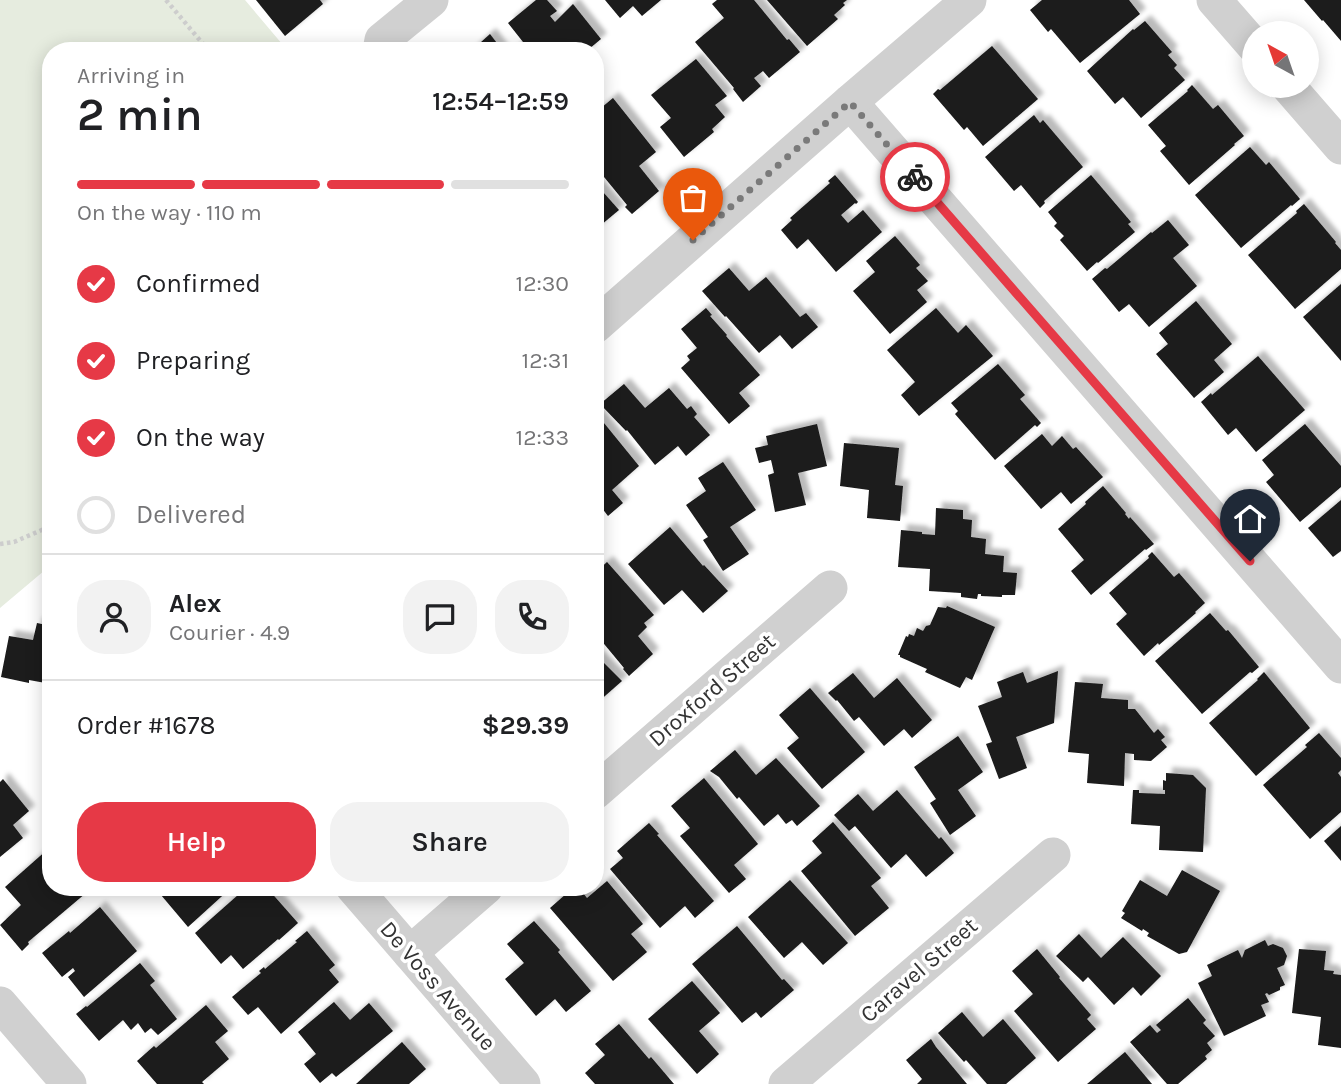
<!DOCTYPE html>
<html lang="en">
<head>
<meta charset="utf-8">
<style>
  :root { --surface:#fff; --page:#f2f2f2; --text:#202124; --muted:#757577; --line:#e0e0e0; --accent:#e63946 }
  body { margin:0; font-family:Karla,sans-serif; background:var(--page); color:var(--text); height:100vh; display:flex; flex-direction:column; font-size:26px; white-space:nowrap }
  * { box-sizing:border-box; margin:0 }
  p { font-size:23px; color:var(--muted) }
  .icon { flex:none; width:38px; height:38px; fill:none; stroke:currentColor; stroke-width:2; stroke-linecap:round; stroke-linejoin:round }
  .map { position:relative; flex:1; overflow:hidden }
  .details { position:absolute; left:42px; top:42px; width:562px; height:854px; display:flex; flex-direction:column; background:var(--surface); border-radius:28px; box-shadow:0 4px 18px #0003 }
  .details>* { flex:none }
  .needle { width:46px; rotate:320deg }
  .fabs { position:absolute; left:1242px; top:21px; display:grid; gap:14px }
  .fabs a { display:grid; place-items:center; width:77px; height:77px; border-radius:50%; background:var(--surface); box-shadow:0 4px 18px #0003; font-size:35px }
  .pin { position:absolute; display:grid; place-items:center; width:60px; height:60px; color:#fff; margin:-72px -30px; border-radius:50% 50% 50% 0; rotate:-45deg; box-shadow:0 0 7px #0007 }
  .pin .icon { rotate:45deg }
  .courier { position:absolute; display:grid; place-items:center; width:70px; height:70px; margin:-35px; border:5px solid #e63946; border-radius:50%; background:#fff; color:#222; box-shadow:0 2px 9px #0007 }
  .overview em { font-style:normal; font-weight:600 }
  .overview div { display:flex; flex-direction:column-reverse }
  .overview { display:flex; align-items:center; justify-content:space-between; height:119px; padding:0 35px }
  h1 { font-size:46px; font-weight:600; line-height:52px }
  .bar { display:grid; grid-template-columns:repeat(4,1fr); gap:10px 7px; align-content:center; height:84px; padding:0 35px }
  .bar i { height:9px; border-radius:5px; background:var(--line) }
  .bar .current { background:var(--accent) }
  .bar p { grid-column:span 4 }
  .line { display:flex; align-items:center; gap:18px; padding:0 35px; border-top:2px solid var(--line) }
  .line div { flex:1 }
  .round { display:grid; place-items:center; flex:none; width:74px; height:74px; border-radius:28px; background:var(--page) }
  ol { padding:0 35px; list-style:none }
  li { display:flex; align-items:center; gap:21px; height:77px }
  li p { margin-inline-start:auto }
  li .icon { padding:7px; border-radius:50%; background:var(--accent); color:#fff; stroke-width:4 }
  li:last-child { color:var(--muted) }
  li i { width:38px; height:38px; border:4px solid var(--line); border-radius:50% }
  .action { display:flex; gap:14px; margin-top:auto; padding:14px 35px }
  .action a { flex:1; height:80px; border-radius:28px; background:var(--accent); color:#fff; font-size:28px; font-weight:600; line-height:80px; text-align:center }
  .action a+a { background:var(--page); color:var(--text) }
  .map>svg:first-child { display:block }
  .green { fill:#e6ecdf }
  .building { fill:#1a1a1a; filter:url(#shadow) }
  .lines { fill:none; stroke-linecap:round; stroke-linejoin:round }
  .path { stroke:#cdcdcd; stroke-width:4.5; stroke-dasharray:3.5 3.5; stroke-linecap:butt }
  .minor { stroke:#d0d0d0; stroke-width:35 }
  .done { stroke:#7a7a7a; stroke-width:7; stroke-dasharray:0 12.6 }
  .route { stroke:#e63946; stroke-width:9 }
  .labels { text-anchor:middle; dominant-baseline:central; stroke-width:7; stroke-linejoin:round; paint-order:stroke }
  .street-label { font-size:23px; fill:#333; stroke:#fff }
</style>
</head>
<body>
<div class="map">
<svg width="1341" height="1084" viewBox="0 0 1341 1084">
  <defs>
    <filter id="shadow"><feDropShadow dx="6" dy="-6" stdDeviation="2" flood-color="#0004"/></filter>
  </defs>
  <rect width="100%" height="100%" fill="#fff"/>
  <polygon class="green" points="0,0 245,0 288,51 51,51 51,565 0,608"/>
  <g class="building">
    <polygon points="256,0 320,0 323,4 285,36"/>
    <polygon points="536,0 547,0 557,11 550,16 555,22 573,4 601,39 589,49 590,51 512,51 523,42 508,23"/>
    <polygon points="605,0 661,0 642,16 633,6 620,18"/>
    <polygon points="717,0 754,0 787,40 789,39 800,52 769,78 763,71 754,78 761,86 743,102 733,89 734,88 695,42 724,18 712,4"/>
    <polygon points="767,0 847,0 843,3 845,5 834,15 838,19 807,46"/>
    <polygon points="1042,0 1129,0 1140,14 1080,63 1051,29 1048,32 1030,10"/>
    <polygon points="1304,0 1341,0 1341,41 1323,20 1322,21"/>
    <polygon points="1145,21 1172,52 1168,55 1177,65 1174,68 1185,80 1141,118 1123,97 1115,104 1087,71 1133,29 1134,30"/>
    <polygon points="490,34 503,51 471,51"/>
    <polygon points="992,46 1038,99 983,146 967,127 964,130 933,94 938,89 940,90"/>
    <polygon points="696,59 727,96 715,105 725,117 712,129 714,132 684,157 660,127 671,118 651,95"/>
    <polygon points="1192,85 1213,109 1218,105 1244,136 1234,144 1235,145 1189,185 1160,151 1166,146 1148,125 1188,91 1187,90"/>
    <polygon points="613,98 656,152 639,166 659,191 632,214 625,207 627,205 595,166 595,134 598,132 595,128 595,113"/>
    <polygon points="1034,115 1040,123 1043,120 1083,167 1044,201 1045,203 1040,208 1021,185 1014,191 985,157"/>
    <polygon points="1250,147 1266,165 1269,162 1300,199 1292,206 1291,205 1241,248 1195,195"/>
    <polygon points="835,175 858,202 856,204 855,203 841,215 848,223 863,210 882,232 836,272 808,239 797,249 781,230 792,220 790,218 830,183 828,181"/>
    <polygon points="1091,175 1131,222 1128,224 1135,232 1098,263 1097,262 1087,271 1060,240 1064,236 1054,226 1057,223 1048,212"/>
    <polygon points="595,183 619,210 595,230"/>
    <polygon points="1304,204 1336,242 1335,243 1341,250 1341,269 1295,309 1248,255 1297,213 1296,211"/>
    <polygon points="1168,220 1189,245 1173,258 1197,286 1149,327 1129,304 1119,312 1092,279 1105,268 1107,269 1151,232 1152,233"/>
    <polygon points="895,236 920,265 916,268 928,281 917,290 927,302 890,334 853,291 875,272 866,261"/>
    <polygon points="729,268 749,291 766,277 800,317 806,313 818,327 792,349 780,335 759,353 726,316 725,317 702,291"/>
    <polygon points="1341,284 1341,361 1303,317"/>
    <polygon points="1196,301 1232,344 1214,360 1224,372 1194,398 1156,354 1168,344 1159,333"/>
    <polygon points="706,308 712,315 710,316 727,335 726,336 760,375 739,393 750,406 729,424 681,368 690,360 687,356 697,348 681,329"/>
    <polygon points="936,308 958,333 966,325 993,356 919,416 901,395 915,382 887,350"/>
    <polygon points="1258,356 1305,410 1256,452 1236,428 1228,435 1201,402 1211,393 1212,395"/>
    <polygon points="998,364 1025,395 1020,399 1041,423 1037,427 1035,425 995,460 955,414 958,411 951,403"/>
    <polygon points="624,384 645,408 669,388 687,409 691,406 697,414 694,417 710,435 686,456 678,446 655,465 627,430 626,431 600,404"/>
    <polygon points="595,412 639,466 612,490 623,503 608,516 595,499"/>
    <polygon points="817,424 827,466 798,473 806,505 775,512 768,475 774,473 771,460 759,463 755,448 768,445 766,436"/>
    <polygon points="1305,424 1341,466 1341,487 1300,522 1266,482 1274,475 1262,460"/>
    <polygon points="1042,434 1052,446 1062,436 1073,449 1076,447 1103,477 1071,504 1061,492 1041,509 1004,466"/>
    <polygon points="844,443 899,448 895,485 903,486 900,521 867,518 869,490 840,486"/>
    <polygon points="723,462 756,510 730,527 749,554 723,571 703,540 708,537 686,505 706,491 698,478"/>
    <polygon points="1103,486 1126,513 1125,514 1129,519 1130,517 1154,544 1146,550 1145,549 1091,595 1071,571 1084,560 1058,529 1086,504 1085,502"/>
    <polygon points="1341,500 1341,551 1333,557 1308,528"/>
    <polygon points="936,508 963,510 963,519 972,520 971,537 986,539 985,554 1004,556 1003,572 1017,573 1015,595 1002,595 1002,597 981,596 981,594 978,594 977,599 961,597 961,593 929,591 930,569 898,567 901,530 922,532 922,534 935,535"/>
    <polygon points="670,527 703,566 704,565 728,591 703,613 682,590 664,605 628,564"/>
    <polygon points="1152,552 1174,577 1179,573 1205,603 1195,612 1196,613 1159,645 1158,643 1144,656 1116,624 1127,614 1109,593 1149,558 1148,556"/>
    <polygon points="607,562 654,615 644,623 647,627 638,636 653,654 629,676 623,669 624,668 595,633 595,573"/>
    <polygon points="947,606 995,627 972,680 966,677 960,688 925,672 927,669 900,657 900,655 898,655 906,636 908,637 909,634 914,636 917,628 923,631 926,626 930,625 938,607 946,608"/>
    <polygon points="1210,613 1226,631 1228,630 1259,667 1252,673 1250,672 1202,714 1155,661"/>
    <polygon points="37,623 51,626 51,684 29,680 29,683 1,677 9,636 33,640"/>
    <polygon points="595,654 622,681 597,703 595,701"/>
    <polygon points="1058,671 1054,723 1016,737 1027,768 999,779 986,744 992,742 978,706 1002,697 997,682 1023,672 1027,683"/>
    <polygon points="1264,672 1310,728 1256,776 1209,723 1258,680 1257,679"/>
    <polygon points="853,673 874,698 897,678 932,720 912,738 904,729 884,746 859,717 854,721 837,700 836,701 828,693"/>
    <polygon points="1075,682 1103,684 1101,698 1128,700 1128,709 1135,709 1154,733 1158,729 1165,737 1161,740 1167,747 1151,761 1134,760 1134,754 1125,753 1124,786 1087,783 1089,754 1068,752"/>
    <polygon points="810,688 865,752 822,789 787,748 799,738 779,715"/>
    <polygon points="1319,733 1341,758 1341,770 1338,773 1341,777 1341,812 1310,839 1263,785 1307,747 1305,745"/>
    <polygon points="958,736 983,772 958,790 976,816 950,835 930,803 936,799 914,767"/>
    <polygon points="735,750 756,775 776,758 820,806 797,826 792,820 786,824 778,814 764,826 739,797 737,799 719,777 710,771"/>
    <polygon points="1166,773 1193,775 1206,788 1203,852 1159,850 1160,826 1131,824 1133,790 1139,790 1139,793 1165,794 1165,790 1163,790 1163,780 1166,781"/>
    <polygon points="704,778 758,844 734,865 746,879 729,893 680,836 690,828 671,806"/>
    <polygon points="3,779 29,811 13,825 23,838 0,857 0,782"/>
    <polygon points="897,790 939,839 941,837 954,853 926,877 906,854 891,868 855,826 849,831 834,815 858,794 873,811"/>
    <polygon points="833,822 881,878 871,886 889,908 855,936 801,871 822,853 812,841"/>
    <polygon points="649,823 659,834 657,835 714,901 695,918 685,906 660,928 610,869 623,858 617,851"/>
    <polygon points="1341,826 1341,861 1324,841"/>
    <polygon points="48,849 51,852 51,887 81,887 86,893 28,942 29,944 22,951 0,925 21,905 5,887"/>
    <polygon points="1182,870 1220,891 1187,952 1179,954 1147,936 1149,933 1143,929 1142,931 1121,918 1125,913 1122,911 1140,880 1167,896"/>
    <polygon points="790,880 848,943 823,965 802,942 784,958 748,917"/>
    <polygon points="607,881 643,924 631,934 647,952 613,981 550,908 574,887 578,887 587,898"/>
    <polygon points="157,887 232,887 188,927 161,895 162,893"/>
    <polygon points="247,887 256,887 262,894 268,889 298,923 279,940 278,939 243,969 231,955 221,964 195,933"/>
    <polygon points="100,907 137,951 84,997 68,977 75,971 73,968 62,977 42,953 69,931 70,933"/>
    <polygon points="534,921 560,950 558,952 591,991 566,1012 555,999 536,1016 505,979 524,963 507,944"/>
    <polygon points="737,926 782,980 784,979 794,990 761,1018 756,1012 742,1023 692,964"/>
    <polygon points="307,931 335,965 329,970 339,982 281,1034 258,1007 248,1015 232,997 261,973 259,971 264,967 265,969 297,942 295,941"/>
    <polygon points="1079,934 1101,958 1123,937 1161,976 1141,996 1133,987 1114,1005 1088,977 1083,982 1056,956"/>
    <polygon points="1265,940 1268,946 1273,944 1283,948 1287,956 1284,965 1277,968 1285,985 1280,987 1280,990 1269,995 1267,993 1265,994 1269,1002 1261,1005 1266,1016 1224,1036 1198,983 1212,976 1207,965 1238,950 1242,958 1245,950"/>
    <polygon points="1037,949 1060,977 1059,978 1091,1015 1087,1019 1096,1029 1058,1062 1014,1011 1033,994 1012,971"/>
    <polygon points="1299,949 1326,951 1324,970 1334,971 1333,974 1341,975 1341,1048 1318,1045 1321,1017 1292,1013"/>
    <polygon points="140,963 155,981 150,985 177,1019 158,1035 151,1028 145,1033 138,1023 131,1030 123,1020 99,1041 76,1014 86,1006 87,1007"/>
    <polygon points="692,981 720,1013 699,1031 719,1054 697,1074 648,1019"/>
    <polygon points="1188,998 1206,1020 1203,1023 1215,1036 1207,1043 1212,1050 1205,1056 1207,1059 1178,1084 1167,1084 1130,1042 1150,1025 1157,1033 1161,1030 1156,1025"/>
    <polygon points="334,1002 350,1020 369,1003 393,1031 336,1077 332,1073 320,1083 304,1064 316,1054 298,1032"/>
    <polygon points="206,1005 228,1031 215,1042 229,1059 202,1082 204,1084 157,1084 137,1061 154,1046 156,1048"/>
    <polygon points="962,1012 983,1037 1003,1019 1036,1058 1006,1084 987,1084 966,1060 964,1062 938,1033"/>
    <polygon points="619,1024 649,1059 651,1057 674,1084 595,1084 585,1073 605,1055 595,1044"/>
    <polygon points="931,1039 936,1047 967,1084 917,1084 922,1079 906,1060"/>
    <polygon points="402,1042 426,1069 409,1084 356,1084"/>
    <polygon points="1125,1052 1152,1084 1087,1084"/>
  </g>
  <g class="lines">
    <g class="path">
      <polyline points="166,0 209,51"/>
      <polyline points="0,544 14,542 51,526"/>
    </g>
    <g class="minor">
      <polyline points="1214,0 1255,47"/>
      <polyline points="380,51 382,40 431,0"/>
      <polyline points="1288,86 1341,147"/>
      <polyline points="850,102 1341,666"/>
      <polyline points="595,326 850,102 969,0"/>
      <polyline points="595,792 830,588"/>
      <polyline points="353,887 523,1084"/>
      <polyline points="410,953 486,887"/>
      <polyline points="0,1004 69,1084"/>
      <polyline points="786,1084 1053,855"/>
    </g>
  </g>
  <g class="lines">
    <polyline class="done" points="693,240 850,102 915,177"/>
    <polyline class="route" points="915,177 1250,561"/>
  </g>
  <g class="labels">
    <g class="street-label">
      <text transform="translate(712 690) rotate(-41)">Droxford Street</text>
      <text transform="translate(919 970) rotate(-41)">Caravel Street</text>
      <text transform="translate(438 986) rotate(49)">De Voss Avenue</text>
    </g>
  </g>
</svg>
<div class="fabs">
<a><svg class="needle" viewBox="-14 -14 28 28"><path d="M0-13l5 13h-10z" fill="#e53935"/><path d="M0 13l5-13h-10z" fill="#757577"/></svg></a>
</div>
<div class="pin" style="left:693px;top:240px;background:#ea580c"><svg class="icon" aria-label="bag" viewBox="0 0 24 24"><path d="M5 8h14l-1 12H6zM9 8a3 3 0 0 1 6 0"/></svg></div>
<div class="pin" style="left:1250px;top:561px;background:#1f2937"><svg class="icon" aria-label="home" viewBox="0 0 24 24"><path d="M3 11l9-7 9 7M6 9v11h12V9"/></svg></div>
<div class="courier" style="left:915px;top:177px"><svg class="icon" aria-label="bike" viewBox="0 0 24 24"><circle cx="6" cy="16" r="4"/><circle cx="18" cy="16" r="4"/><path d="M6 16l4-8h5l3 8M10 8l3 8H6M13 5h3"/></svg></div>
<section class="details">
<div class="overview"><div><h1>2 min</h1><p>Arriving in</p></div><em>12:54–12:59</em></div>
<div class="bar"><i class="current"></i><i class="current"></i><i class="current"></i><i></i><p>On the way · 110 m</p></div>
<ol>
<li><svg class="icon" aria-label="check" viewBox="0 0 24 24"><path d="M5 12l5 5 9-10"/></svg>Confirmed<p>12:30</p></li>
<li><svg class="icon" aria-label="check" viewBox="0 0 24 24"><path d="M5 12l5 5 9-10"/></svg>Preparing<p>12:31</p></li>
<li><svg class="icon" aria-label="check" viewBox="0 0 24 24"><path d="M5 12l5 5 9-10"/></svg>On the way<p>12:33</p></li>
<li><i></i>Delivered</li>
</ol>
<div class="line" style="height:126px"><a class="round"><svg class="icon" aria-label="person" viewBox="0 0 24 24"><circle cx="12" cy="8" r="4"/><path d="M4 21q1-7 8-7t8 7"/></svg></a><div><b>Alex</b><p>Courier · 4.9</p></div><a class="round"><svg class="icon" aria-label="chat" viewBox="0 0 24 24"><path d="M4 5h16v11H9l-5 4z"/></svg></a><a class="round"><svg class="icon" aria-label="phone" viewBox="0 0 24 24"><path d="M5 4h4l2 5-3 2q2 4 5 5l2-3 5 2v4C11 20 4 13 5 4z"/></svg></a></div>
<div class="line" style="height:91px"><div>Order #1678</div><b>$29.39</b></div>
<div class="action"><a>Help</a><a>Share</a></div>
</section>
</div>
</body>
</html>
